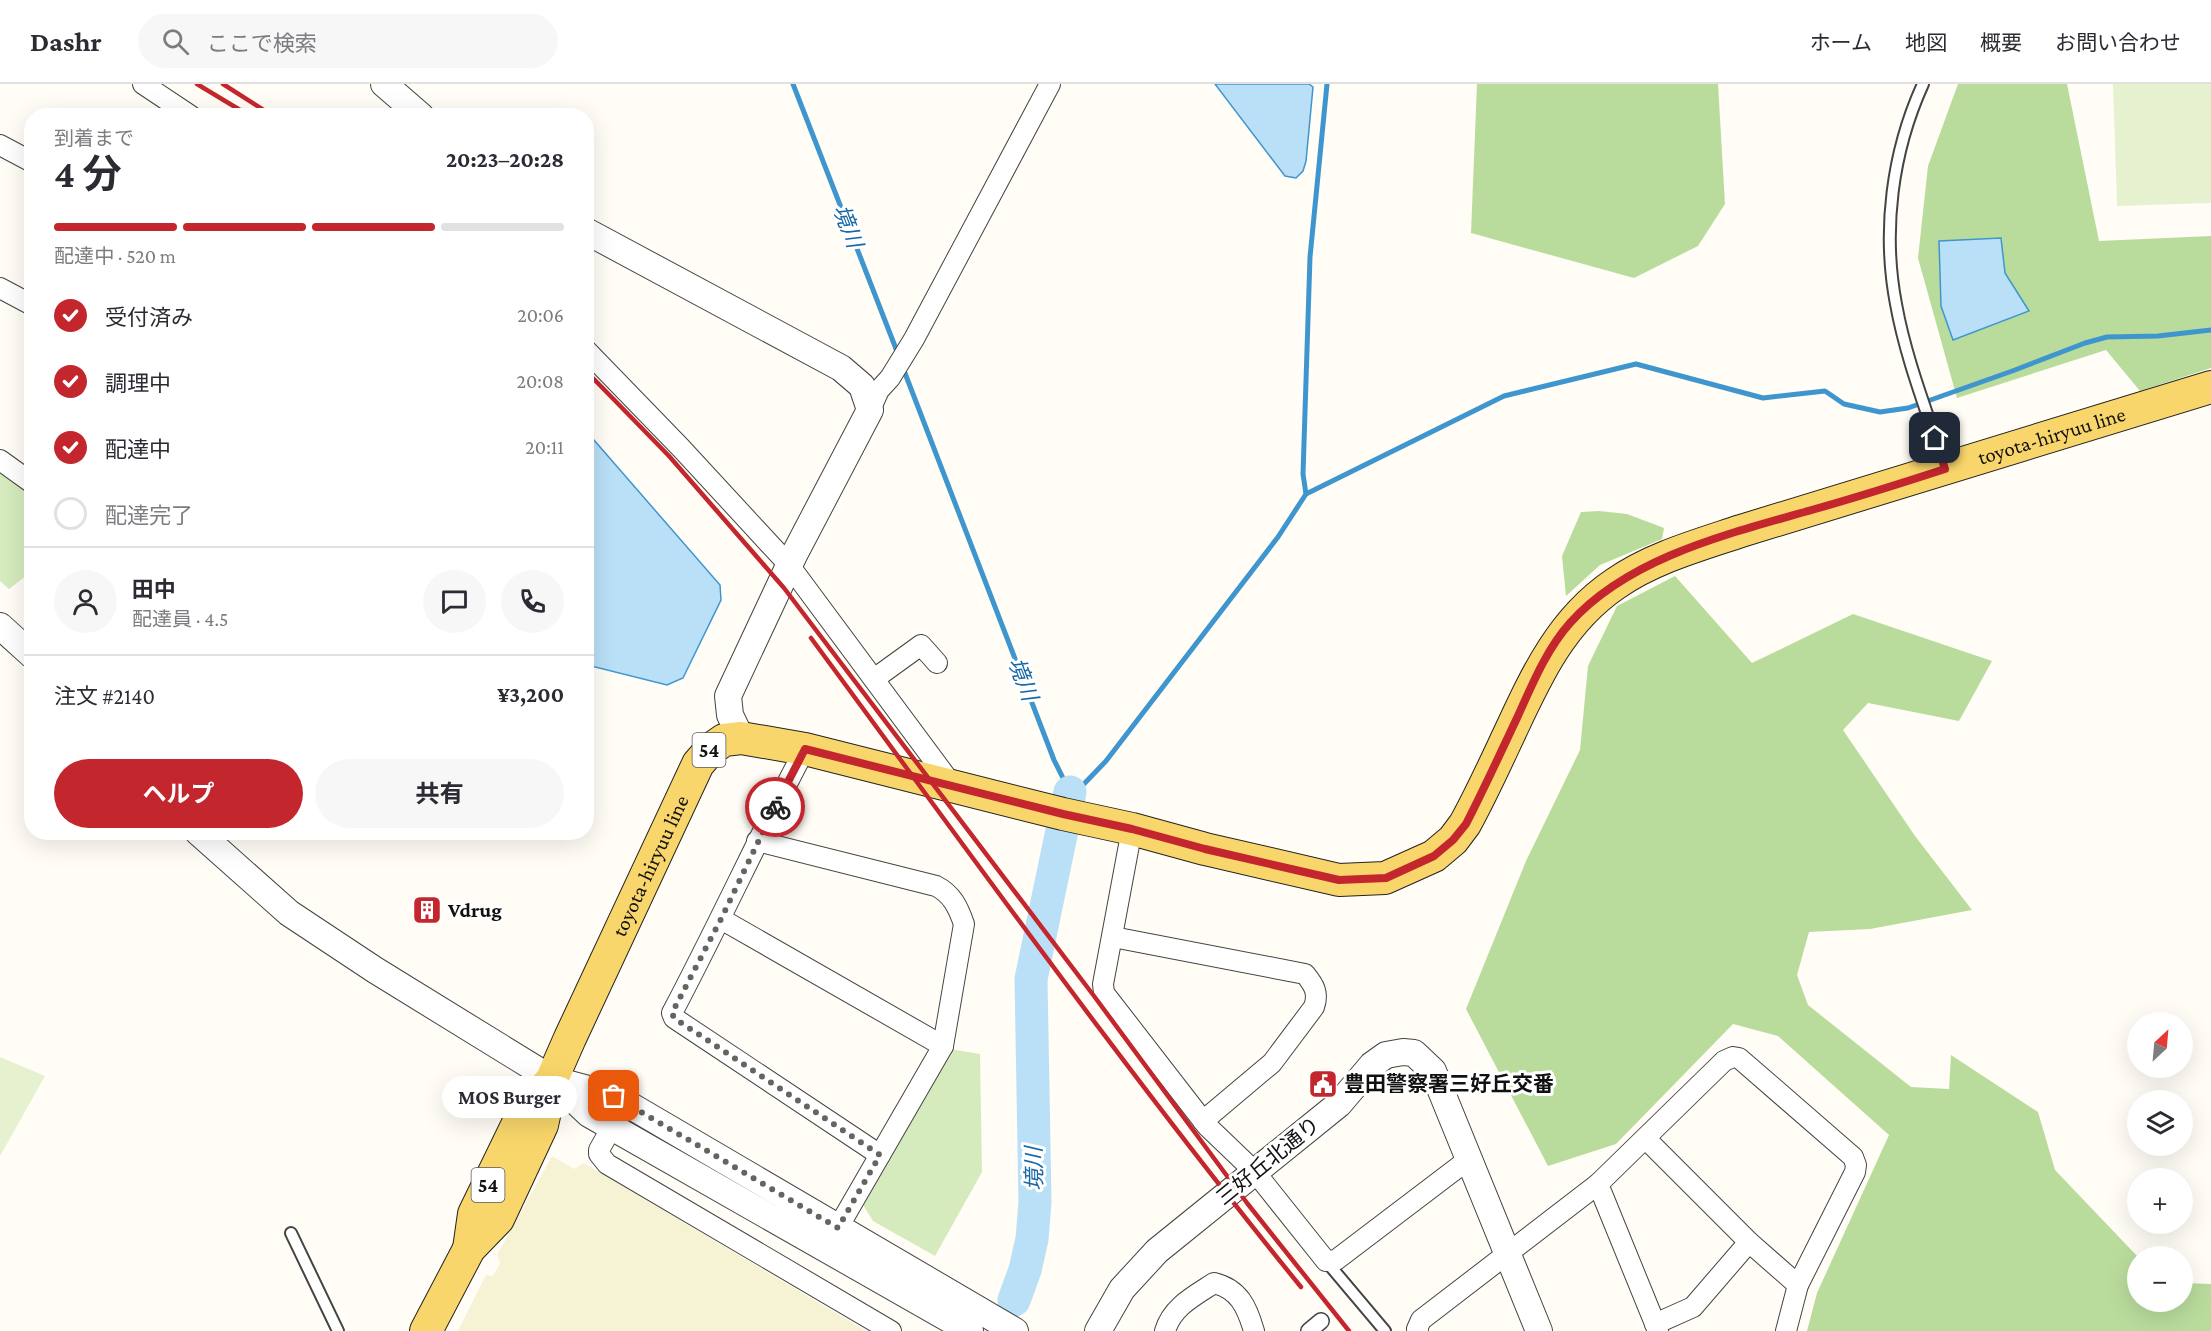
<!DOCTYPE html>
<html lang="ja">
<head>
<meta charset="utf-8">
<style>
  :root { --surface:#fff; --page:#f7f7f7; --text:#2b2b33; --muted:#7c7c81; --line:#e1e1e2; --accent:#c4262e }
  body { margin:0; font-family:"Crimson Pro","Noto Sans JP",serif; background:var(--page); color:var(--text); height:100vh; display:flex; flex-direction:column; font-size:22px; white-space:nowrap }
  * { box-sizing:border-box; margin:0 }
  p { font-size:20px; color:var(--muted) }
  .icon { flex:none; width:33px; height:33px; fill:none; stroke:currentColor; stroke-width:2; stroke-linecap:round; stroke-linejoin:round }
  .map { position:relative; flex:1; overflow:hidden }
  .sheet { position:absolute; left:24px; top:24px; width:570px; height:732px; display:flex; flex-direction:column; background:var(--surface); border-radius:24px; box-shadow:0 6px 24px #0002 }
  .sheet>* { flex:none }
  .needle { width:39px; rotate:26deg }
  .buttons { position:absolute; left:2127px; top:928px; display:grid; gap:12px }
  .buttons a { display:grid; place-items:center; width:66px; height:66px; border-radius:50%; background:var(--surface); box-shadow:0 6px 24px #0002; font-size:30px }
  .pin { position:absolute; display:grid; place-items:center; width:51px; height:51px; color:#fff; margin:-26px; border-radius:12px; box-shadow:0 3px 9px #0006 }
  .courier { position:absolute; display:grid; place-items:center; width:60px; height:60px; margin:-30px; border:4px solid #c4262e; border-radius:50%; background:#fff; color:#222; box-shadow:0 2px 8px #0007 }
  .bubble { position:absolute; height:42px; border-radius:21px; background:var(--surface); box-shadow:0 6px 24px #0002; font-size:20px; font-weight:700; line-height:42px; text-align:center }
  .overview em { font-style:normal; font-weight:700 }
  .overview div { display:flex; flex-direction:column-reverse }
  .overview { display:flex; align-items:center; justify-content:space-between; height:102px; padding:0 30px }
  h1 { font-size:39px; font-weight:700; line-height:45px }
  .bar { display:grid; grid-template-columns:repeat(4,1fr); gap:9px 6px; align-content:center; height:72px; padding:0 30px }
  .bar i { height:8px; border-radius:4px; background:var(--line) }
  .bar .active { background:var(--accent) }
  .bar p { grid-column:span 4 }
  .line { display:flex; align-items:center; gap:15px; padding:0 30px; border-top:2px solid var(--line) }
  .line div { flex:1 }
  .round { display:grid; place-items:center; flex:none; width:63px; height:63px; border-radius:32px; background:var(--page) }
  ol { padding:0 30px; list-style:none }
  li { display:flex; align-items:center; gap:18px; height:66px }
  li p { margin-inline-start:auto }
  li .icon { padding:6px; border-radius:50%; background:var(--accent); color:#fff; stroke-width:4 }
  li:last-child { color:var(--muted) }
  li i { width:33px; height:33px; border:3px solid var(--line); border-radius:50% }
  .action { display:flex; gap:12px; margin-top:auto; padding:12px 30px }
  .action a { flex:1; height:69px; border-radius:36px; background:var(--accent); color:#fff; font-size:24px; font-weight:700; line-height:69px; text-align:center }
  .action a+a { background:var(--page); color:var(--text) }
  header { display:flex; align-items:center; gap:36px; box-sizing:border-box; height:84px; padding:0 30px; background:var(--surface); border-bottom:2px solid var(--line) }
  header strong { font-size:28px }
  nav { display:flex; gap:33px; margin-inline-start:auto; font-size:21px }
  .search { width:420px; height:54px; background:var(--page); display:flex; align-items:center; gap:15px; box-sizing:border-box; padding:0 21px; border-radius:33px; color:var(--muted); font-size:22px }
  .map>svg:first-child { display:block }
  .farmland { fill:#f6f3d4 }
  .green { fill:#d5ebbd }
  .forest { fill:#b9dc9c }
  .pitch { fill:#e6f2cf }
  .water { fill:#b9e0f7; stroke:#3f96cf; stroke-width:1.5 }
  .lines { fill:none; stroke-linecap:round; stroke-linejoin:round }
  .stream { stroke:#3f96cf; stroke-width:5 }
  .river { stroke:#b9e0f7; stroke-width:33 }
  .service-casing { stroke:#444; stroke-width:14 }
  .pedestrian-casing { stroke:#444; stroke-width:18 }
  .minor-casing { stroke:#444; stroke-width:22 }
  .tertiary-casing { stroke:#444; stroke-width:28 }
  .primary-casing { stroke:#222; stroke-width:34 }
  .service { stroke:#fff; stroke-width:10 }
  .pedestrian { stroke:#fff; stroke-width:15 }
  .minor { stroke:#fff; stroke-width:20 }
  .tertiary { stroke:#fff; stroke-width:26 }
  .primary { stroke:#f9d66b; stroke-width:32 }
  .rail { stroke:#c4262e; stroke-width:4.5 }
  .done { stroke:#646461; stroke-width:6; stroke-dasharray:0 10.8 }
  .route { stroke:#c4262e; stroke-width:8 }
  .labels { text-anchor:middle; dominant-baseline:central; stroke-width:6; stroke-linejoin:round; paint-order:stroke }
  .shield { fill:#fff; stroke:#585858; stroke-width:1.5 }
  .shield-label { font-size:20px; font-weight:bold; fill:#111 }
  .street-label { font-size:21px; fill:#111; stroke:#fff }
  .poi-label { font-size:21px; font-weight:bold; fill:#111; stroke:#fff; text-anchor:start }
  .water-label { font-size:22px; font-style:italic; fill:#1768a6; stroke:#fff }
</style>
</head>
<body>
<header>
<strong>Dashr</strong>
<div class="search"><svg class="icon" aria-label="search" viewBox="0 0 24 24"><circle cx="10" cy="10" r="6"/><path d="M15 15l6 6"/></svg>ここで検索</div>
<nav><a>ホーム</a><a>地図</a><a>概要</a><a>お問い合わせ</a></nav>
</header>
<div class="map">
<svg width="2211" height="1247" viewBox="0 0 2211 1247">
  <rect width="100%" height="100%" fill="#fffdf5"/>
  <polygon class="farmland" points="552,1072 574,1085 584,1079 866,1247 458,1247 486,1191 493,1192 500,1179 497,1171"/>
  <g class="green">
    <polygon points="0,376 31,396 31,488 9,505 0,497"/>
    <polygon points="950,965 980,970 982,1088 935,1172 873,1137 862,1119"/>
  </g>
  <g class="forest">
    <polygon points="1477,0 1718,0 1725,120 1698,162 1634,194 1471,149"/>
    <polygon points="1958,0 2067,0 2099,157 2211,152 2211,284 2140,307 2106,266 1957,314 1918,174 1928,82"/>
    <polygon points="1599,427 1627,430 1664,444 1662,455 1600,481 1566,512 1562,472 1581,428"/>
    <polygon points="1675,492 1752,579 1853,530 1992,577 1959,637 1868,619 1843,646 1915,752 1972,826 1870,845 1809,848 1797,891 1808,921 1911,1003 1949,1005 1951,971 2038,1028 2055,1086 2138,1173 2138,1218 2182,1218 2183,1199 2211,1200 2211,1247 1807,1247 1817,1209 1889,1051 1778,952 1733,940 1616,1060 1548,1082 1466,925 1526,777 1580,666 1588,582 1617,522"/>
  </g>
  <g class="pitch">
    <polygon points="2113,0 2211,0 2211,119 2117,122"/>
    <polygon points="0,973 45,992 0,1072"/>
  </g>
  <g class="water">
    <polygon points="1215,0 1309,0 1313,3 1306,77 1303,87 1296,94 1285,92"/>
    <polygon points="2001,154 2005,189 2029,227 1953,256 1941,222 1939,157"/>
    <polygon points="587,348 720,501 721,516 683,594 667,601 587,581"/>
  </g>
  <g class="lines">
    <g class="stream">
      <polyline points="793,0 898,270"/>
      <polyline points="903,284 1054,676 1070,708 1082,702 1106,677 1278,453 1306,410 1504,312 1636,280 1763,314 1825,307 1844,320 1880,328 1908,324 2015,286 2085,259 2107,253 2158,252 2211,246"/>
      <polyline points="1306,410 1303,390 1310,173 1327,0"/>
    </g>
    <polyline class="river" points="1014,1216 1025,1186 1032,1155 1035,1118 1031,895 1070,708"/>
    <g class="service-casing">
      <g id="service">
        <path d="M 1923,0 C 1892,68 1882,147 1896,220 C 1906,276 1928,330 1945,383"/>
        <polyline points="291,1149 338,1247"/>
        <polyline points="1326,1177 1385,1247"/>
      </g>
    </g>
    <g class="pedestrian-casing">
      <polyline id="pedestrian" points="1309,1247 1321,1237"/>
    </g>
    <g class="minor-casing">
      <g id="minor">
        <polyline points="143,0 191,32"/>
        <polyline points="0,61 32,78"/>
        <polyline points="0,204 32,221"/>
        <polyline points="586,266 681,364 789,481 953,702"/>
        <polyline points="870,326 879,306 890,294 914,255 1050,0"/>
        <polyline points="0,376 32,399"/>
        <polyline points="874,595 921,561 937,579"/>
        <path d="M 805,665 C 759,752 718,842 672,929 L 674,934 L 880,1071"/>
        <polyline points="1132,745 1103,900 1104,909 1207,1042 1255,1088 1326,1177 1336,1176 1469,1075"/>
        <path d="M 757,757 L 936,802 C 952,810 958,823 964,840 L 943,962 L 832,1154"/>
        <polyline points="721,835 943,962"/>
        <path d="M 1113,853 L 1305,890 C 1314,901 1319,909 1314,923 L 1272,979 L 1203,1037"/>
        <polyline points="613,1041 599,1066 599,1070 607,1080 891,1247"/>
        <polyline points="1646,1055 1749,1158 1798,1201"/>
        <polyline points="1598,1100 1658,1247"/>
        <polyline points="1655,1240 1693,1223 1749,1158"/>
        <path d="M 1165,1247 C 1172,1223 1194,1212 1214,1199 C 1239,1205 1247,1223 1254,1247"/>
        <polyline points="1418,1247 1417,1245 1421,1236 1598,1100 1724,977 1733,973 1739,974 1853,1073 1856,1081 1855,1088 1798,1201 1786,1247"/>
      </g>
    </g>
    <g class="tertiary-casing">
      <g id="tertiary">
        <polyline points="384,0 421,32"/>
        <polyline points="586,147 841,284 862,302 870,326 794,471 728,612 730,631 741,654"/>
        <polyline points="0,542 32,571"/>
        <polyline points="198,748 289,829 375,886 552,995 589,1030 970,1247"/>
        <polyline points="555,996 614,1012 1015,1247"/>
        <polyline points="1098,1247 1122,1205 1157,1167 1339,1020 1372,981 1386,971 1403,968 1414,969 1433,987 1539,1247"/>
      </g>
    </g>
    <g class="primary-casing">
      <g id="primary">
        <polyline points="469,1165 474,1130 526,1023 549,999"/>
        <path id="s1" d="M 426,1247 L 469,1165 L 498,1135 L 542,1041 L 552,995 L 570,954 L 698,680 L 711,665 L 724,656 L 741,654 L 805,665 L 1063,730 L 1132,745 L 1205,765 L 1339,796 L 1385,794 L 1434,772 L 1453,756 L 1465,740 C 1482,709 1496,678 1511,646 C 1537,590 1562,536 1615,500 C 1652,474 1699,461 1741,447 L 2211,303"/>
      </g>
    </g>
    <use href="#service" class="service"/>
    <use href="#pedestrian" class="pedestrian"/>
    <use href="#minor" class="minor"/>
    <use href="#tertiary" class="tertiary"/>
    <use href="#primary" class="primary"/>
    <g class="rail">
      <polyline points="197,0 250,32"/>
      <polyline points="223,0 273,32"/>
      <polyline points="586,287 669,372 784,504 1094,912 1247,1119 1349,1247"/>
      <path d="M 811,554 C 972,772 1130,993 1301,1203"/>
    </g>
  </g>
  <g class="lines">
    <polyline class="done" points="614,1012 838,1144 880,1071 674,934 672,929 721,835 775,723"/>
    <path class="route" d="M 775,723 L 805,665 L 1063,730 L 1132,745 L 1205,765 L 1339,796 L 1386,794 L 1434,772 L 1453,756 L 1466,740 C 1484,705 1500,670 1517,634 C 1532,601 1546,566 1570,539 C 1630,472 1732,449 1815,425 C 1858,413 1902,399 1945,385 L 1935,354"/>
  </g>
  <defs>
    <g id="building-square" transform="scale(1.5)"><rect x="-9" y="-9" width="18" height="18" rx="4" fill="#c4262e" stroke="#fff"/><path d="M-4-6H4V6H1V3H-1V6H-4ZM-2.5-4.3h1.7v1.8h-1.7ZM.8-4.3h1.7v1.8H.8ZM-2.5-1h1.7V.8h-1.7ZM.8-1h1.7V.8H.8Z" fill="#fff"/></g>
    <g id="civic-square" transform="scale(1.5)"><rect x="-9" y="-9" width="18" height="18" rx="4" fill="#c4262e" stroke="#fff"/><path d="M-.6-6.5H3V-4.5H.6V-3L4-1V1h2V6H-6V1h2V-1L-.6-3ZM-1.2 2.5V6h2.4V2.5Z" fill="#fff"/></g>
  </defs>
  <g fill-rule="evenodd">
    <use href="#building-square" x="427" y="826"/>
    <use href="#civic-square" x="1323" y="1000"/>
  </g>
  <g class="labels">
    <g class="shield">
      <rect x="692.5" y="649" width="33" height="34" rx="4.5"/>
      <rect x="471.5" y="1084" width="33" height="34" rx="4.5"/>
    </g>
    <g class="shield-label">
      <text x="709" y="666">54</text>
      <text x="488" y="1101">54</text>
    </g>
    <g class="street-label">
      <text stroke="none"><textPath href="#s1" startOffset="2193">toyota-hiryuu line</textPath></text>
      <text stroke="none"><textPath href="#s1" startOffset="520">toyota-hiryuu line</textPath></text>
      <text transform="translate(1268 1077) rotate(-39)">三好丘北通り</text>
    </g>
    <g class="poi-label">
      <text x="448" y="826">Vdrug</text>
      <text x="1344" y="1000">豊田警察署三好丘交番</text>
    </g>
    <g class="water-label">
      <text transform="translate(848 142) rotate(69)">境川</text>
      <text transform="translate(1023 595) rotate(69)">境川</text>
      <text transform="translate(1034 1085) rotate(-91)">境川</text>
    </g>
  </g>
</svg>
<div class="buttons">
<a><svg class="needle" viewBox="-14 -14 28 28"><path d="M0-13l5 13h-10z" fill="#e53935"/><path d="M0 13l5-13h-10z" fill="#7c7c81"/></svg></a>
<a><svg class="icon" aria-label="layers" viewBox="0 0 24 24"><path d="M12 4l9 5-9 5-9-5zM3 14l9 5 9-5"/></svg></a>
<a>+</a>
<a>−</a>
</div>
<div class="pin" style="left:614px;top:1012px;background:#ea580c"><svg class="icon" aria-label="bag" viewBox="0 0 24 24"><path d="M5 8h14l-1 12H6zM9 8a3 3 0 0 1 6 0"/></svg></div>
<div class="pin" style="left:1935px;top:354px;background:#1f2937"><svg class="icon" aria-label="home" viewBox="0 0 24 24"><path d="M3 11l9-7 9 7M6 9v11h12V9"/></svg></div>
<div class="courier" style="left:775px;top:723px"><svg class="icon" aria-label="bike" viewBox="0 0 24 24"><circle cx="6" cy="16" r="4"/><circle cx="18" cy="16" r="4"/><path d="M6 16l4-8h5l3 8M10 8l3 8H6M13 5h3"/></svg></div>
<div class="bubble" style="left:442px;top:992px;width:135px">MOS Burger</div>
<section class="sheet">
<div class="overview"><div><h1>4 分</h1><p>到着まで</p></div><em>20:23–20:28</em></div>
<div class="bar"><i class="active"></i><i class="active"></i><i class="active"></i><i></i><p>配達中 · 520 m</p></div>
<ol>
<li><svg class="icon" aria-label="check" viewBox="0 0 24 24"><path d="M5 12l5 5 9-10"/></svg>受付済み<p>20:06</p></li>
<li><svg class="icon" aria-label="check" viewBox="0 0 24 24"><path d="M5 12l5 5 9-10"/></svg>調理中<p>20:08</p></li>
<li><svg class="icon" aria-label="check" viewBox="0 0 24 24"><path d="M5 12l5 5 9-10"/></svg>配達中<p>20:11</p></li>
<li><i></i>配達完了</li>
</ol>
<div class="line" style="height:108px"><a class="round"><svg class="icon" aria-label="person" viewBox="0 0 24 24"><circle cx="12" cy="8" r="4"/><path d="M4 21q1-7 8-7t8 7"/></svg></a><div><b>田中</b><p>配達員 · 4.5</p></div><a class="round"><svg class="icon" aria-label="chat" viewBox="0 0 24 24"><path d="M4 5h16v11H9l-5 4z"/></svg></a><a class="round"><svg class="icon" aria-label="phone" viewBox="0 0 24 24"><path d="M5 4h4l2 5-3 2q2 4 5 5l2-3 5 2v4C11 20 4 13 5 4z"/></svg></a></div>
<div class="line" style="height:78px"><div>注文 #2140</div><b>¥3,200</b></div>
<div class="action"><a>ヘルプ</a><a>共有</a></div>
</section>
</div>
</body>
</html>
